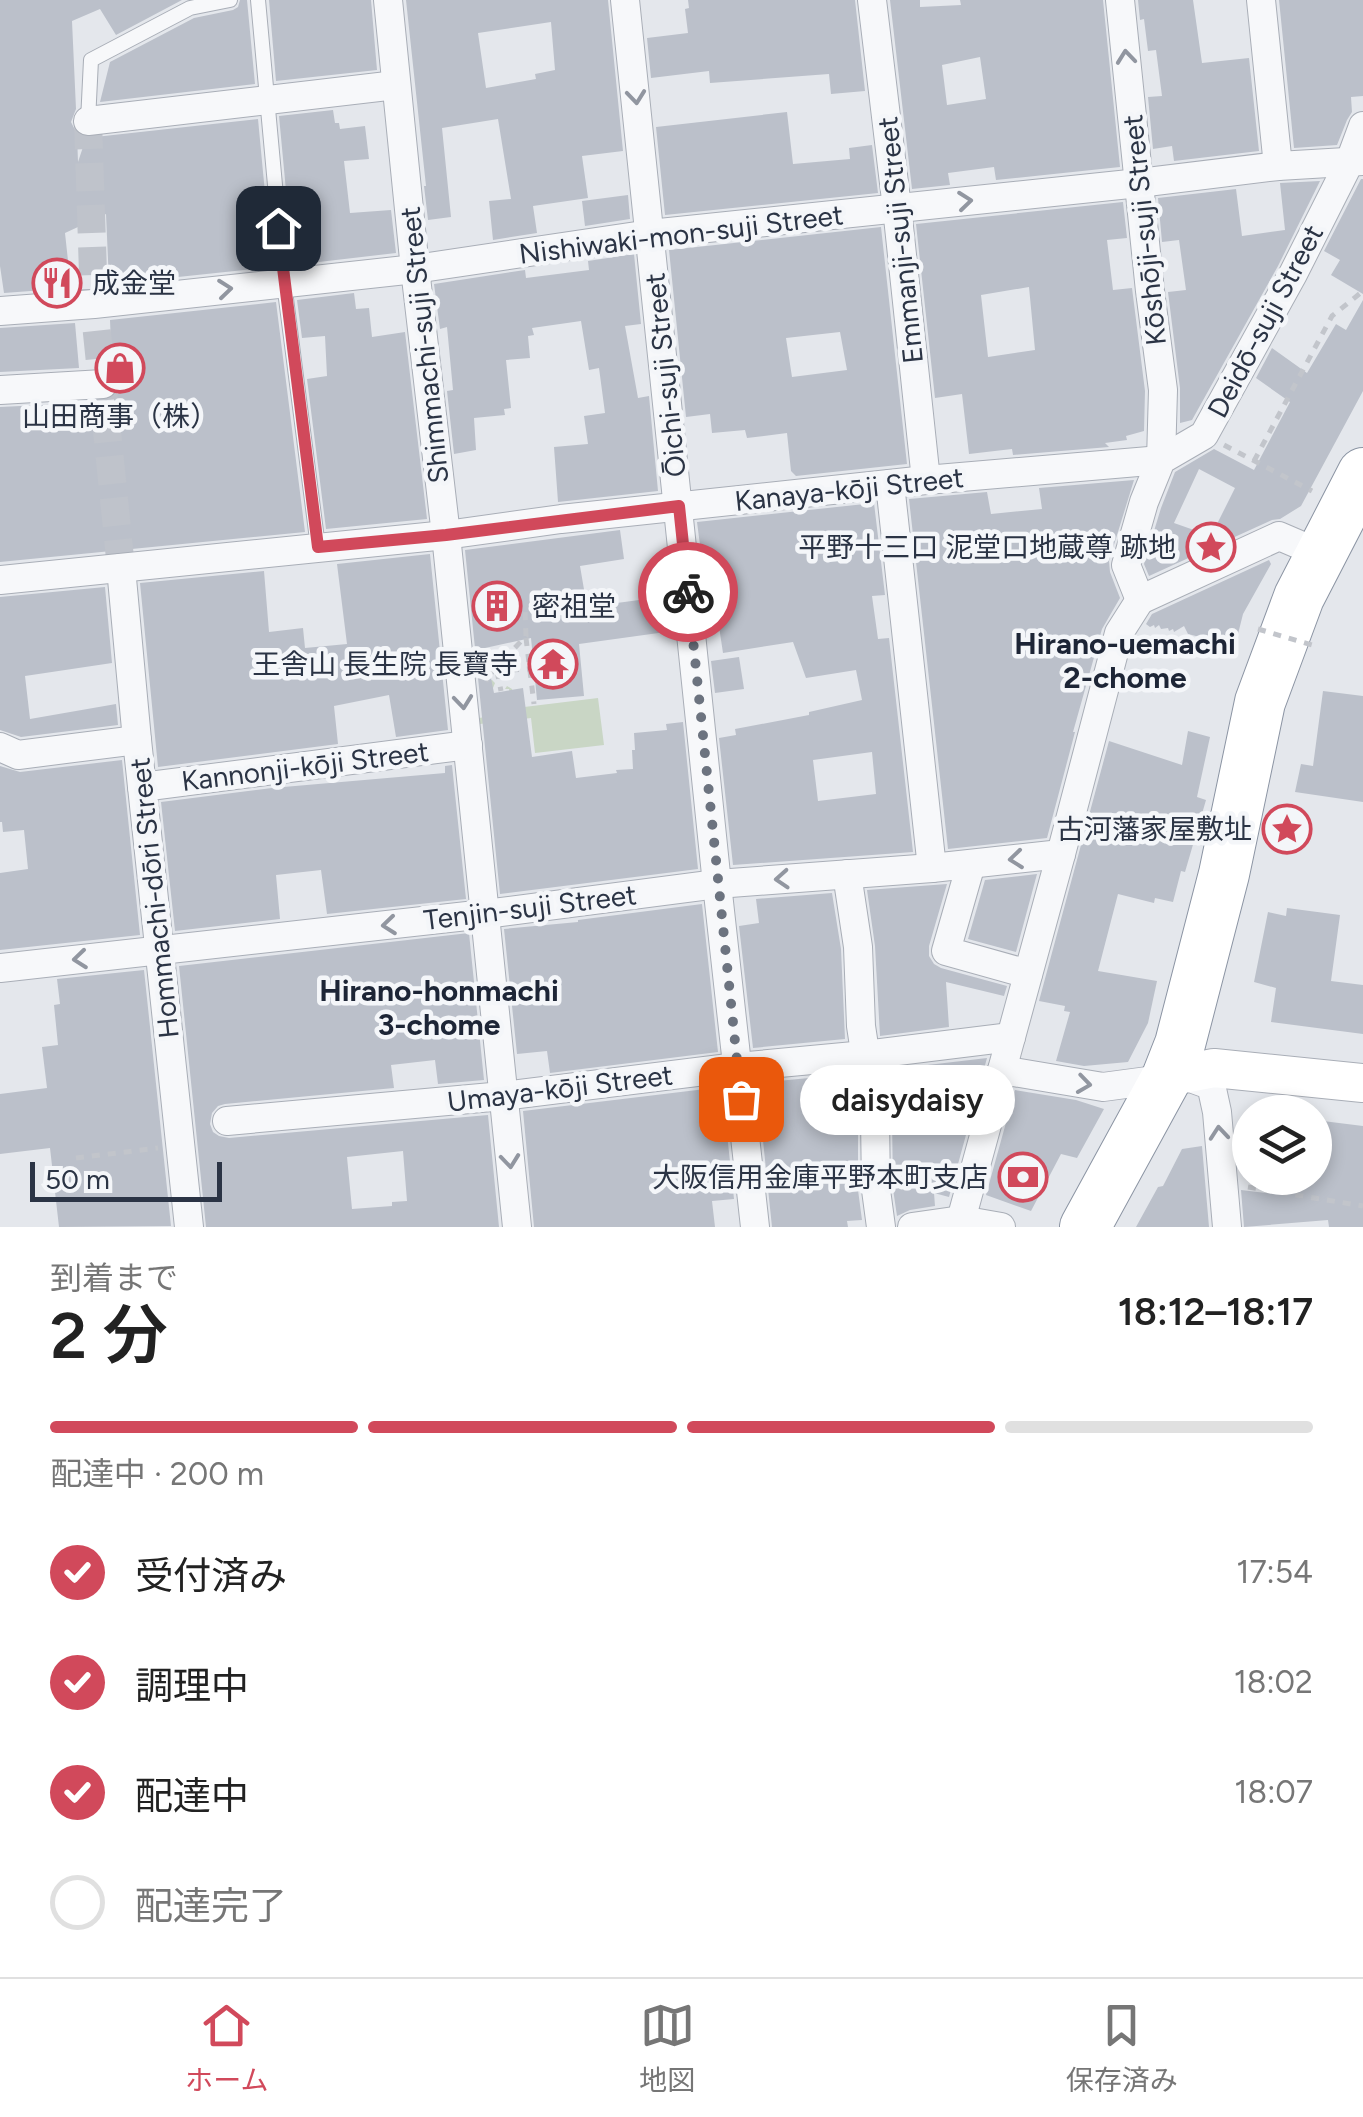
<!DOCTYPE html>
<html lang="ja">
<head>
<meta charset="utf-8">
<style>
  :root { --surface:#fff; --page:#f6f6f6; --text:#222; --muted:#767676; --line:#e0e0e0; --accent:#d1495b }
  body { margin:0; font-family:Figtree,"Noto Sans JP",sans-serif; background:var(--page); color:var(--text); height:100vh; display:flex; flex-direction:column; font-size:38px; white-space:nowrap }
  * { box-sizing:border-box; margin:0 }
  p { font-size:32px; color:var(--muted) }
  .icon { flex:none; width:55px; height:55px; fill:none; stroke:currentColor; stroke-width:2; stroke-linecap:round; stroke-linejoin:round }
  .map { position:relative; height:1227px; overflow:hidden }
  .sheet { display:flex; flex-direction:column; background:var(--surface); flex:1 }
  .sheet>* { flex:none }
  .fabs { position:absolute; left:1232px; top:1095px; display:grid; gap:20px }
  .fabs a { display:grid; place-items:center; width:100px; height:100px; border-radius:50%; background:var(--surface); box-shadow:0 5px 15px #0003; font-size:50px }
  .scale { position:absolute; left:30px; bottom:25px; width:192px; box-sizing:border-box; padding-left:10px; border:5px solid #2b3445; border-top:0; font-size:28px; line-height:35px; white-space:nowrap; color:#2b3445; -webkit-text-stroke:8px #f4f6f9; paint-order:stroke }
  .pin { position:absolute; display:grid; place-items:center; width:85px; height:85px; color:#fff; margin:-42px; border-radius:20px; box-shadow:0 5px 15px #0006 }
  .courier { position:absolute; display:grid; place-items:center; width:100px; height:100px; margin:-50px; border:8px solid #d1495b; border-radius:50%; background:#fff; color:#222; box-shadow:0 2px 12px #0007 }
  .bubble { position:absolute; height:70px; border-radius:35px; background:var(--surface); box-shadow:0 5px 15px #0003; font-size:32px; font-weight:600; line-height:70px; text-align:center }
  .summary em { font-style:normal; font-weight:600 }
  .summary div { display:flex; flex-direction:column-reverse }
  .summary { display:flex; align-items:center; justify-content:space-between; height:170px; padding:0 50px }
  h1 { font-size:65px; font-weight:600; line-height:75px }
  .bar { display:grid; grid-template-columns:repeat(4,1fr); gap:15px 10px; align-content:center; height:120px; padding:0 50px }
  .bar i { height:12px; border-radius:8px; background:var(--line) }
  .bar .on { background:var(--accent) }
  .bar p { grid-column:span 4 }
  ol { padding:0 50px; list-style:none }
  li { display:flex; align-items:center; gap:30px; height:110px }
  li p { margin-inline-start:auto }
  li .icon { padding:10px; border-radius:50%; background:var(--accent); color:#fff; stroke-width:4 }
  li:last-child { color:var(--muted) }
  li i { width:55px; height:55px; border:5px solid var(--line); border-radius:50% }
  .tabs { display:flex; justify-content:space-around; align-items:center; height:140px; border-top:2px solid var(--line); background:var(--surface); font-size:28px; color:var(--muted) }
  .tabs a { display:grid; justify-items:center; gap:5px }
  .tabs .on { color:var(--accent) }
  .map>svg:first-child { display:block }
  .green { fill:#c9d6c5 }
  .building { fill:#bbc0ca; fill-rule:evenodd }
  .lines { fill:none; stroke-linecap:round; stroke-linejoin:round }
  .street-tunnel { stroke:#bfc3cb; stroke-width:28; stroke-dasharray:28 14; stroke-linecap:butt }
  .lane-casing { stroke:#a9aeb7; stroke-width:16 }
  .street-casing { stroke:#a9aeb7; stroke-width:30 }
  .secondary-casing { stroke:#a9aeb7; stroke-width:40 }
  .highway-casing { stroke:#8b94a3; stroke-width:52 }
  .path { stroke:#c2c5cb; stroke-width:5; stroke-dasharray:8 8; stroke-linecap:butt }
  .lane { stroke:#f7f8fa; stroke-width:14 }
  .street { stroke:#f7f8fa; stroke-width:28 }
  .secondary { stroke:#fff; stroke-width:38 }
  .highway { stroke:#fff; stroke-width:50 }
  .path-bridge { stroke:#c2c5cb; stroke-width:5; stroke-dasharray:8 8; stroke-linecap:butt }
  .oneway { stroke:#9196a0 }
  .done { stroke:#6c737f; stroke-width:10; stroke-dasharray:0 18 }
  .route { stroke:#d1495b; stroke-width:12 }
  .labels { text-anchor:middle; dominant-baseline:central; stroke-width:9; stroke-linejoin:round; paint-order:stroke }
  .street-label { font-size:28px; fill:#2b3445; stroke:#f4f6f9 }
  .poi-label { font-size:28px; fill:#2b3445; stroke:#f4f6f9; text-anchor:end }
  .neighbourhood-label { font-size:30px; font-weight:bold; fill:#1d2536; stroke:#f4f6f9 }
</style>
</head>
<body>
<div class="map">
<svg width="1363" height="1227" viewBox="0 0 1363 1227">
  <rect width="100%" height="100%" fill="#e4e7ec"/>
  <polygon class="green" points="492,680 495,683 491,693 513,711 509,689 505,689 507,686 512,689 516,708 598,698 604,745 535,753 531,718 480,724 479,718 491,716 485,682"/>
  <g class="building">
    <polygon points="0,0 182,0 116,35 100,9 72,21 76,109 71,122 77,134 78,162 86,138 258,119 272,267 112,284 109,282 106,214 65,233 71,288 4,293 0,266"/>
    <polygon points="240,0 247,0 255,84 100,102 110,62 194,18 233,10 238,7"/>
    <polygon points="269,0 371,0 377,70 276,81"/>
    <path d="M 406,0 L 608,0 L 623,151 L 582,156 L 588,198 L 533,206 L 537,233 L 493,240 L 489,201 L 511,199 L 498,119 L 442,128 L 451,217 L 428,220 L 424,186 L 426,186 ZM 551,22 L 555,70 L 535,74 L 536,79 L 486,88 L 478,33 Z"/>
    <polygon points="688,0 855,0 865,91 831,94 829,74 710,83 709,71 651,78 647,38 688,33 685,9 689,8"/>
    <path d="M 890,0 L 920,0 L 920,7 L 961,5 L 960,0 L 1103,0 L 1120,167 L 996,180 L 994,167 L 948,173 L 950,185 L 912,189 ZM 980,57 L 986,99 L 947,105 L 942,65 Z"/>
    <polygon points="1138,0 1193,0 1202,63 1249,58 1259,151 1174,161 1172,146 1153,149 1148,97 1162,96 1156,50 1148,51 1144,19 1140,20"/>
    <polygon points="1279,0 1363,0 1363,96 1351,97 1352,112 1347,120 1337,145 1294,148"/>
    <polygon points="333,110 335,123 339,123 340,129 365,126 369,159 344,161 350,213 391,210 396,253 293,265 279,116"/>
    <polygon points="787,112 793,164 850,159 849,148 872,145 878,193 665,215 656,127"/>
    <polygon points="1361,179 1363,179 1363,294 1331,275 1340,260 1324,251"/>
    <polygon points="1320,181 1278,266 1192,420 1180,423 1180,388 1168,292 1186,290 1179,240 1162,242 1158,198 1236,189 1242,236 1285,230 1280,183"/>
    <polygon points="628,195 630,219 585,226 582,201"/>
    <path d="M 1123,202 L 1127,238 L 1107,240 L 1113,290 L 1132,288 L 1145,391 L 1144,431 L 1126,436 L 1127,440 L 1105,443 L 1109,447 L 1013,455 L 1012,449 L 969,454 L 962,394 L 935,398 L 916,224 ZM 1029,287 L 1035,350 L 988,357 L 981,295 Z"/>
    <path d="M 881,227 L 907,464 L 796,476 L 791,471 L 787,433 L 747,438 L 745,430 L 712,433 L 710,414 L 686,417 L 669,250 ZM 840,332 L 847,370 L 792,377 L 786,338 Z"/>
    <polygon points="634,254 641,324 625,326 638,398 649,396 658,491 558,502 554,447 588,444 584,416 605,413 599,368 589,370 581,321 532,328 534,335 528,336 530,358 506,360 511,408 504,409 505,415 474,418 476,450 454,454 447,391 453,390 447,327 440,329 434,284 525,270 526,278 589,270 588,261"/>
    <polygon points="354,293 356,309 369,308 372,337 405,332 427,519 326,529 307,379 327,376 325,336 302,338 297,300"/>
    <path d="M 1363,300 L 1363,391 L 1301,506 L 1280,519 L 1272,520 L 1149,576 L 1144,564 L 1161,508 L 1175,472 L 1214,449 L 1254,470 L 1290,402 L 1256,378 L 1272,348 L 1307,373 L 1336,324 L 1346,330 ZM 1199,469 L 1235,488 L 1211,536 L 1174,523 Z"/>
    <polygon points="276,302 305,532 0,562 0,407 83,403 84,412 114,410 114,398 118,393 120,384 118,375 112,370 110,320"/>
    <polygon points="75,323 79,368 0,372 0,328"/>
    <polygon points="1134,480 1109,561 1110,572 1120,598 1102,629 1073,732 1075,732 1047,838 948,849 909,499 987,492 991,514 1042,509 1039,488"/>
    <path d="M 874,503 L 885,595 L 872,596 L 878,639 L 889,638 L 913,852 L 733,865 L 719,738 L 736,735 L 735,729 L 809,715 L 809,712 L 862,700 L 856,670 L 806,678 L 793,642 L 723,653 L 717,613 L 735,610 L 728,565 L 703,568 L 697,522 ZM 872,752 L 876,794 L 818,801 L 813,760 Z"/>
    <polygon points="620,530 624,559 580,566 587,607 669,596 673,631 579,644 584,696 537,700 531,638 485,648 494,693 523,688 532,757 572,751 576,778 617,773 616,770 633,769 632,750 635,750 634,733 667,730 666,724 683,722 698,869 500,894 465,550"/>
    <polygon points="430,554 448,730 396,737 389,695 334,706 338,744 158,767 140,583 264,571 269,632 303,628 305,648 347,644 337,564"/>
    <polygon points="1269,560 1271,564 1243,614 1235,646 1188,634 1184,626 1174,632 1173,629 1169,631 1168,628 1161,629 1159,625 1155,628 1154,625 1150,627 1146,624 1152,614"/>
    <polygon points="105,587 112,663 25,676 30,719 116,704 118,725 21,737 0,730 0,597"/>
    <polygon points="739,657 744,689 715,693 711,661"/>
    <polygon points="1323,691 1363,696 1363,802 1295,792 1301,764 1313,766"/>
    <polygon points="1188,731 1210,737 1197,797 1206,800 1185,872 1181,871 1173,902 1155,898 1154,903 1118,894 1098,971 1157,981 1148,1023 1128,1062 1084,1066 1056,1061 1070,1012 1064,1011 1065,1006 1039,1001 1109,741 1182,765"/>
    <polygon points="122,760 140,935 0,950 0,873 28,869 24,830 3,832 2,822 0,822 0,766 20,772"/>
    <polygon points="452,765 466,899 327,914 321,870 276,875 280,919 175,931 161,802 272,788 445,773 445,766"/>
    <polygon points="1037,874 1016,952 968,939 985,880"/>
    <polygon points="947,884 929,946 929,956 934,964 941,968 1007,986 1004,996 946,982 949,1027 880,1036 875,946 867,890"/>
    <polygon points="832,893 841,949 845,1039 753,1048 739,926 759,923 756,899"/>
    <polygon points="702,904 718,1052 550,1073 547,1051 517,1054 504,929 578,922 578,920"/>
    <polygon points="1287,908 1340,915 1331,981 1363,985 1363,1034 1271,1022 1276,988 1254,982 1268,912 1286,916"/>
    <path d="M 469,933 L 484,1080 L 438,1084 L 435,1060 L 391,1065 L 394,1088 L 225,1104 L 218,1106 L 212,1113 L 210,1124 L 213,1132 L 219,1136 L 229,1138 L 488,1115 L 499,1227 L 206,1227 L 179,966 ZM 403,1151 L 407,1201 L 392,1202 L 392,1206 L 352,1209 L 347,1157 Z"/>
    <polygon points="144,970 171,1226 59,1227 50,1148 0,1154 0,1094 47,1088 42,1047 58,1045 54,1005 60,1004 57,979"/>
    <polygon points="987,1058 949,1197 934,1193 935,1206 910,1210 897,1216 893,1189 892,1118 885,1070"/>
    <polygon points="851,1074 858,1119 858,1190 862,1220 847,1221 848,1227 772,1227 757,1083"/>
    <polygon points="722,1087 734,1199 712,1201 715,1227 534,1227 523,1111"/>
    <polygon points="1015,1090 1076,1100 1104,1109 1077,1158 1061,1154 1031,1211 986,1195"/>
    <polygon points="1315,1120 1363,1126 1363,1227 1329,1227 1328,1220 1244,1227 1241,1190 1266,1193 1268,1178 1315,1178"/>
    <polygon points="1202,1146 1209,1227 1136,1227 1158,1187 1163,1186 1182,1149"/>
  </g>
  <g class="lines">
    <polyline class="street-tunnel" points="88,121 94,304 121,568"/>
    <g class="lane-casing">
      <g id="lane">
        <polyline points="258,0 284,283 318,547"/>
        <polyline points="88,121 91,60 190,8 230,0"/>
      </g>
    </g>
    <g class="street-casing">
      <g id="street">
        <polyline points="388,0 415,269 446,535 517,1227"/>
        <polyline points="625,0 717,884 755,1227"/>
        <polyline points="872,0 897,208 926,480"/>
        <polyline points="1120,0 1150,291 1163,390 1161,460"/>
        <polyline points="1261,0 1278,166"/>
        <polyline points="88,121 396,85"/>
        <polyline points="0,311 94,304 415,269 650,234 1139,183 1278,166 1363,161"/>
        <polyline points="0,390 103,384"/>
        <polyline points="890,484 932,868"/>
        <polyline points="121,568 137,740 189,1227"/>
        <polyline points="0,580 446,535 561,519 926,480 1161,460"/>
        <polyline points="1140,600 1126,565 1144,502 1161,460 1204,435 1293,274 1350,161 1363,126"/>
        <polyline points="1140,600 1279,536 1321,554"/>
        <polyline points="0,747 18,755 137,740"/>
        <polyline points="142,787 468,745"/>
        <polyline points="971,864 946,951 1028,974"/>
        <polyline points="847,874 858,947 861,1026 875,1118 876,1190 881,1227"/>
        <polyline points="0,968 485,914 717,884 932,868 1061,854"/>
        <polyline points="1002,1070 1103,1087 1185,1076 1207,1084 1212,1089 1217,1112 1227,1227"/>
        <polyline points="227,1121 503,1096 737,1067 865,1055 1011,1037"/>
        <polyline points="961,1220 1061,854 1119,633 1140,600"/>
        <polyline points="912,1227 961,1220 1001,1227"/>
      </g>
    </g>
    <g class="secondary-casing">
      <polyline id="secondary" points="1167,1077 1214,1068 1363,1083"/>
    </g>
    <g class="highway-casing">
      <polyline id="highway" points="1085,1227 1167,1077 1180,1044 1224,874 1260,702 1299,597 1363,473"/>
    </g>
    <g class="path">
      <polyline points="1224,445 1312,491"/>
      <polyline points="1254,461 1332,316 1363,291"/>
      <polyline points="526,638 534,704"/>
      <path d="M 483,653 C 491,659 491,669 492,679 L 486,680"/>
      <polyline points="493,671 526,636 525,610"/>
      <polyline points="495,671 528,669"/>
      <polyline points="497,671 501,691"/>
      <polyline points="76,1158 158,1148"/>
      <polyline points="1248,1187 1363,1206"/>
    </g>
    <use href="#lane" class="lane"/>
    <use href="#street" class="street"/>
    <use href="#secondary" class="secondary"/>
    <use href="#highway" class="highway"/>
    <polyline class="path-bridge" points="1258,629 1319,647"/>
  </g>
  <defs><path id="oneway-chevron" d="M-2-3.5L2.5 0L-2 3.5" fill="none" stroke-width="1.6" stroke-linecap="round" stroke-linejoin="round" transform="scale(2.5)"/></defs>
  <g class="oneway">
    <use href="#oneway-chevron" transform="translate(1126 57) rotate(-96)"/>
    <use href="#oneway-chevron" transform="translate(636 97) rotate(84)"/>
    <use href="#oneway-chevron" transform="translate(965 201) rotate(-6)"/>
    <use href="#oneway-chevron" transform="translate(225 289) rotate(-6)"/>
    <use href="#oneway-chevron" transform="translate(463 702) rotate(84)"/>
    <use href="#oneway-chevron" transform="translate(1016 859) rotate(174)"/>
    <use href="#oneway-chevron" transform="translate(782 879) rotate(176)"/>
    <use href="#oneway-chevron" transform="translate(389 925) rotate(174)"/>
    <use href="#oneway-chevron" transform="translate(80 959) rotate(174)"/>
    <use href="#oneway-chevron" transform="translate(1084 1084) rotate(8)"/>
    <use href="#oneway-chevron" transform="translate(1219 1133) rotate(-95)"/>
    <use href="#oneway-chevron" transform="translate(510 1161) rotate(84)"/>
  </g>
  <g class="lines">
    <polyline class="done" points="688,592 741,1099"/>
    <polyline class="route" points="278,228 318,547 446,535 679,506 688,592"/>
  </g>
  <defs>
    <g id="restaurant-ring" transform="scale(2.5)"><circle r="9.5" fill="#f4f6f9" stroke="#d1495b" stroke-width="1.5"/><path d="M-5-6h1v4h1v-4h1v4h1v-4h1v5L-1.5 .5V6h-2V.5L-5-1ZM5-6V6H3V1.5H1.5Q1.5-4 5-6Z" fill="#d1495b"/></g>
    <g id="shop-ring" transform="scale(2.5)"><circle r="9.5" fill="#f4f6f9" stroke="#d1495b" stroke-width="1.5"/><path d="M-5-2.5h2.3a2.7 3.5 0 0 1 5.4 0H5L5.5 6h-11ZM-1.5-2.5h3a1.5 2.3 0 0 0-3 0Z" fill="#d1495b"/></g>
    <g id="sight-ring" transform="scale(2.5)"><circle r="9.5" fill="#f4f6f9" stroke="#d1495b" stroke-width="1.5"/><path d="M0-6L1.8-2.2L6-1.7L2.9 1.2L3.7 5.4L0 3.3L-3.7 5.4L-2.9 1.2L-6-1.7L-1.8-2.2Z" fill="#d1495b"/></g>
    <g id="building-ring" transform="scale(2.5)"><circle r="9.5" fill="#f4f6f9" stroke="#d1495b" stroke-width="1.5"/><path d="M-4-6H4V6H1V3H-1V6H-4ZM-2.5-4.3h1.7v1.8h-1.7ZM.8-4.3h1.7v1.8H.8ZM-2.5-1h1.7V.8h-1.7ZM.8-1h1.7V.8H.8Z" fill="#d1495b"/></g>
    <g id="temple-ring" transform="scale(2.5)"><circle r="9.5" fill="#f4f6f9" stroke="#d1495b" stroke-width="1.5"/><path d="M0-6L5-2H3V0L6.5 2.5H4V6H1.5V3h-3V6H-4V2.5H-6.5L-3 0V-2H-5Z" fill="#d1495b"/></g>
    <g id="bank-ring" transform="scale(2.5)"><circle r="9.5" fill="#f4f6f9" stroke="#d1495b" stroke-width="1.5"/><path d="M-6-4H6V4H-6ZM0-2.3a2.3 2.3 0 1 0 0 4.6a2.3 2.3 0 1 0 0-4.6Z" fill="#d1495b"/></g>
  </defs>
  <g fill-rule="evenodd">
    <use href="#restaurant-ring" x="57" y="283"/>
    <use href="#shop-ring" x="120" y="368"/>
    <use href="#sight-ring" x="1211" y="547"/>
    <use href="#building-ring" x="497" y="606"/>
    <use href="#temple-ring" x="553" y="664"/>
    <use href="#sight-ring" x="1287" y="829"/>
    <use href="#bank-ring" x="1023" y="1177"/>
  </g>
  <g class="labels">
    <g class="street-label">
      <text transform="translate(1144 230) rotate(-96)">Kōshōji-suji Street</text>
      <text transform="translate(681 234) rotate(-7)">Nishiwaki-mon-suji Street</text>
      <text transform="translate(900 240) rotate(-96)">Emmanji-suji Street</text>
      <text transform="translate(1265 321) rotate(-62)">Deidō-suji Street</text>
      <text transform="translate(424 345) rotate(-96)">Shimmachi-suji Street</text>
      <text transform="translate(665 375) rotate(-96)">Ōichi-suji Street</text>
      <text transform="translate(849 489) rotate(-6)">Kanaya-kōji Street</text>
      <text transform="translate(305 766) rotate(-7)">Kannonji-kōji Street</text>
      <text transform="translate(154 898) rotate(-96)">Hommachi-dōri Street</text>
      <text transform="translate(530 907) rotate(-7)">Tenjin-suji Street</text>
      <text transform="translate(560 1088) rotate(-7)">Umaya-kōji Street</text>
    </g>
    <g class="poi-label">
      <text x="92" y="283" text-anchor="start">成金堂</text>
      <text x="120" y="416" text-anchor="middle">山田商事（株）</text>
      <text x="1176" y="547">平野十三口 泥堂口地蔵尊 跡地</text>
      <text x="532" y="606" text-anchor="start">密祖堂</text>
      <text x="518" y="664">王舎山 長生院 長寶寺</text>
      <text x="1252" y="829">古河藩家屋敷址</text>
      <text x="988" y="1177">大阪信用金庫平野本町支店</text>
    </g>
    <g class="neighbourhood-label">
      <text x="1125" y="643">Hirano-uemachi<tspan x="1125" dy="34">2-chome</tspan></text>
      <text x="439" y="990">Hirano-honmachi<tspan x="439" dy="34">3-chome</tspan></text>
    </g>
  </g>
</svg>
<div class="fabs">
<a><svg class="icon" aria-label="layers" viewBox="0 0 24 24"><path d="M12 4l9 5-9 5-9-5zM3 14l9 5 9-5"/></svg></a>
</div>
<div class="scale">50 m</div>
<div class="pin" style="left:741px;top:1099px;background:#ea580c"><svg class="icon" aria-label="bag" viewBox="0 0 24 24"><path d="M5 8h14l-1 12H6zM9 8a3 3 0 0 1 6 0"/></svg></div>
<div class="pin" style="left:278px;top:228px;background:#1f2937"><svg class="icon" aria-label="home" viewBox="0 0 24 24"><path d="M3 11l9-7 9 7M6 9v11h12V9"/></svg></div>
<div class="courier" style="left:688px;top:592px"><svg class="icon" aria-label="bike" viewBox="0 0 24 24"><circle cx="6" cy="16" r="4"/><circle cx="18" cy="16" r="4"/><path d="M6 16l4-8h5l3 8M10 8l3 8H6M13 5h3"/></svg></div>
<div class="bubble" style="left:800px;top:1065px;width:215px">daisydaisy</div>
</div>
<section class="sheet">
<div class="summary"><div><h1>2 分</h1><p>到着まで</p></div><em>18:12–18:17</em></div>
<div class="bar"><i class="on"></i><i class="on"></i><i class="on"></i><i></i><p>配達中 · 200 m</p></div>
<ol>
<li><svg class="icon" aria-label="check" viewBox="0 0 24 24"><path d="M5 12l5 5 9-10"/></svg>受付済み<p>17:54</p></li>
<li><svg class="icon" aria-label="check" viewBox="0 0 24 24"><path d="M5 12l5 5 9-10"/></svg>調理中<p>18:02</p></li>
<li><svg class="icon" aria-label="check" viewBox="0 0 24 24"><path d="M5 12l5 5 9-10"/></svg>配達中<p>18:07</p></li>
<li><i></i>配達完了</li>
</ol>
</section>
<nav class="tabs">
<a class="on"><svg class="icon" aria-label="home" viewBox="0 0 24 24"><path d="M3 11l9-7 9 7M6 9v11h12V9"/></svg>ホーム</a>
<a><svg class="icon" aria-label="map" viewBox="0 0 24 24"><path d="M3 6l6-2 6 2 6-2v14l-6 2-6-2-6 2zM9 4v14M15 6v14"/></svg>地図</a>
<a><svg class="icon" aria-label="saved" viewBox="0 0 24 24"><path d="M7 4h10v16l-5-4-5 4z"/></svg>保存済み</a>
</nav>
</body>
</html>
